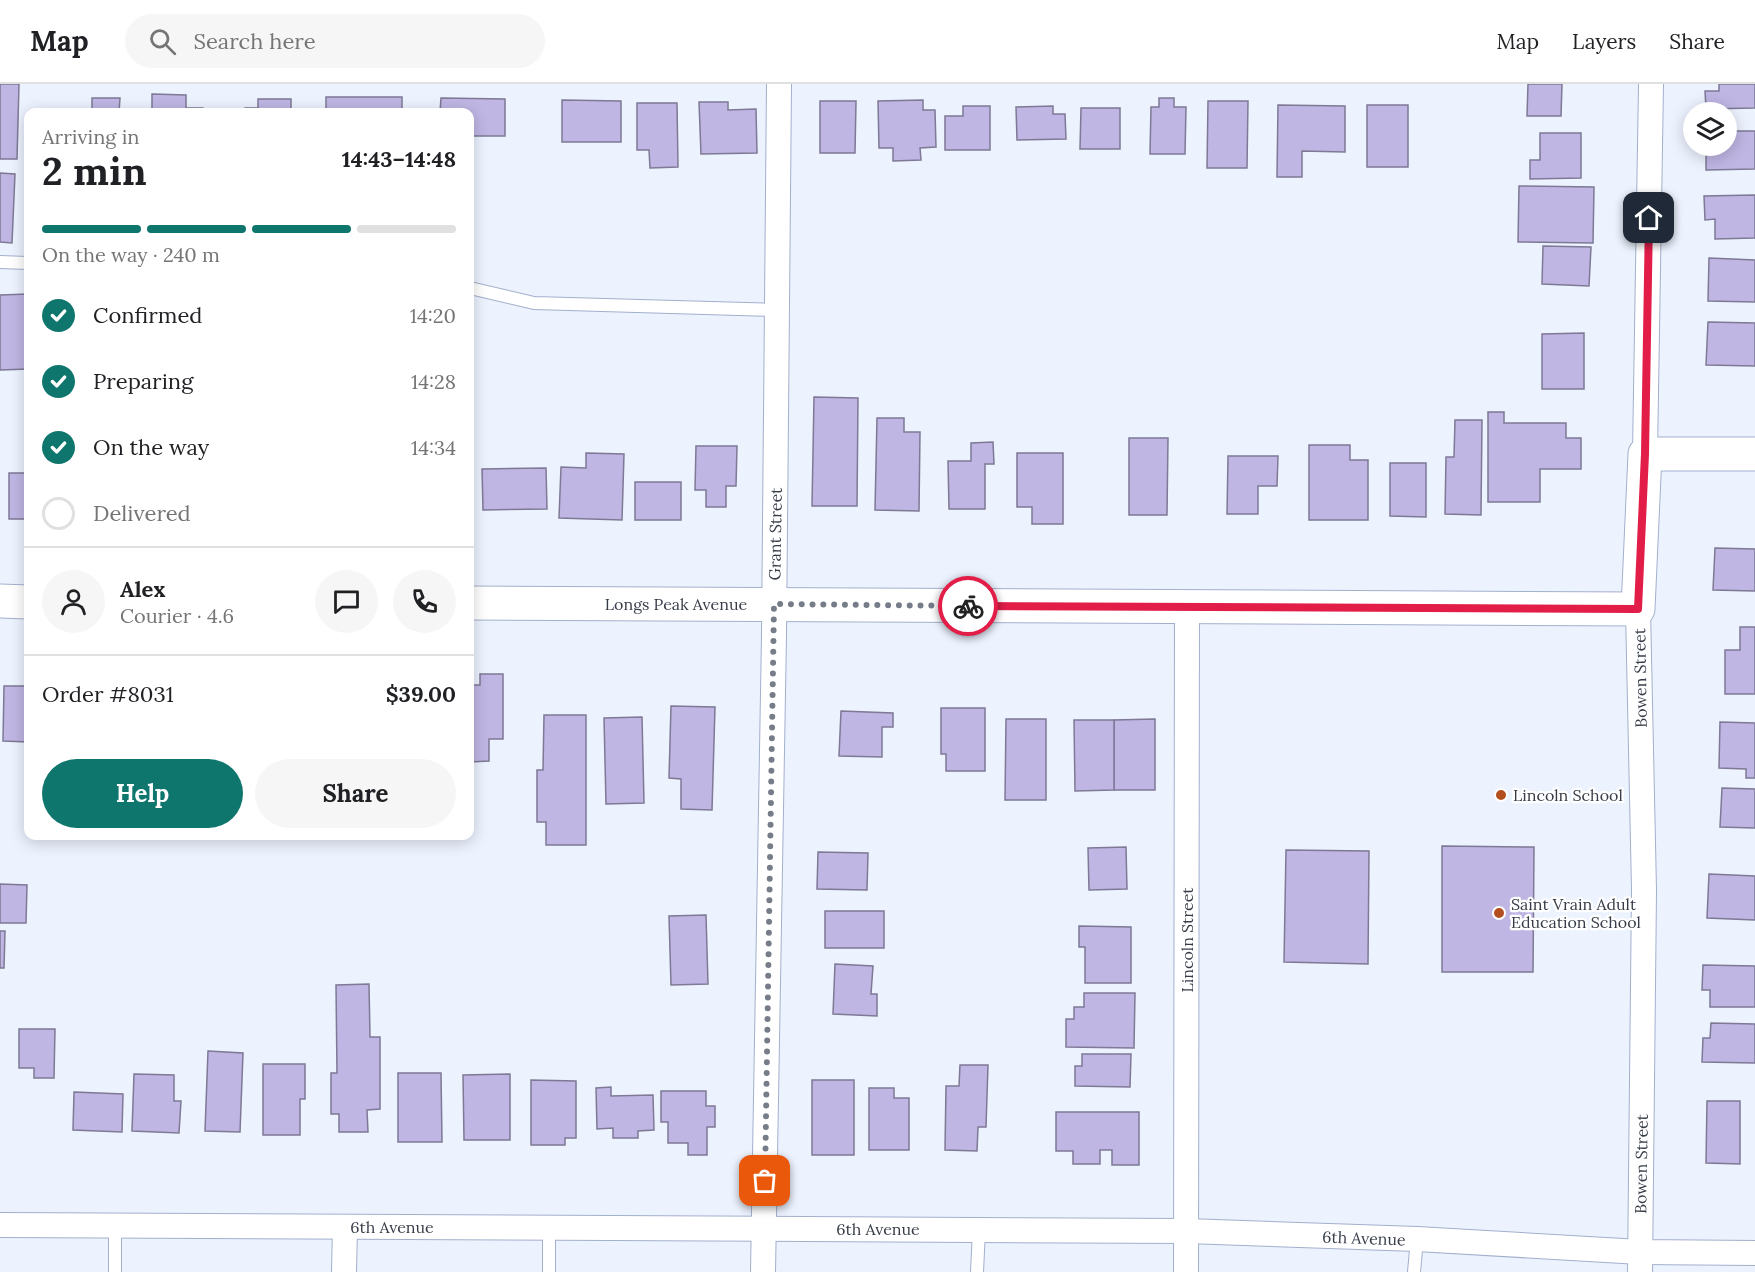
<!DOCTYPE html>
<html lang="en">
<head>
<meta charset="utf-8">
<style>
  :root { --surface:#fff; --page:#f6f6f6; --text:#202124; --muted:#757577; --line:#e0e0e0; --accent:#0f766e }
  body { margin:0; font-family:Lora,serif; background:var(--page); color:var(--text); height:100vh; display:flex; flex-direction:column; font-size:22px; white-space:nowrap }
  * { box-sizing:border-box; margin:0 }
  p { font-size:20px; color:var(--muted) }
  .icon { flex:none; width:33px; height:33px; fill:none; stroke:currentColor; stroke-width:2; stroke-linecap:round; stroke-linejoin:round }
  .map { position:relative; flex:1; overflow:hidden }
  .side { position:absolute; left:24px; top:24px; width:450px; height:732px; display:flex; flex-direction:column; background:var(--surface); border-radius:12px; box-shadow:0 3px 15px #0003 }
  .side>* { flex:none }
  .fabs { position:absolute; left:1683px; top:18px; display:grid; gap:12px }
  .fabs a { display:grid; place-items:center; width:54px; height:54px; border-radius:50%; background:var(--surface); box-shadow:0 3px 15px #0003; font-size:30px }
  .pin { position:absolute; display:grid; place-items:center; width:51px; height:51px; color:#fff; margin:-26px; border-radius:12px; box-shadow:0 3px 9px #0006 }
  .courier { position:absolute; display:grid; place-items:center; width:60px; height:60px; margin:-30px; border:4px solid #e11d48; border-radius:50%; background:#fff; color:#222; box-shadow:0 2px 8px #0007 }
  .head em { font-style:normal; font-weight:800 }
  .head div { display:flex; flex-direction:column-reverse }
  .head { display:flex; align-items:center; justify-content:space-between; height:102px; padding:0 18px }
  h1 { font-size:39px; font-weight:800; line-height:45px }
  .bar { display:grid; grid-template-columns:repeat(4,1fr); gap:9px 6px; align-content:center; height:72px; padding:0 18px }
  .bar i { height:8px; border-radius:4px; background:var(--line) }
  .bar .selected { background:var(--accent) }
  .bar p { grid-column:span 4 }
  .line { display:flex; align-items:center; gap:15px; padding:0 18px; border-top:2px solid var(--line) }
  .line div { flex:1 }
  .round { display:grid; place-items:center; flex:none; width:63px; height:63px; border-radius:32px; background:var(--page) }
  ol { padding:0 18px; list-style:none }
  li { display:flex; align-items:center; gap:18px; height:66px }
  li p { margin-inline-start:auto }
  li .icon { padding:6px; border-radius:50%; background:var(--accent); color:#fff; stroke-width:4 }
  li:last-child { color:var(--muted) }
  li i { width:33px; height:33px; border:3px solid var(--line); border-radius:50% }
  .action { display:flex; gap:12px; margin-top:auto; padding:12px 18px }
  .action a { flex:1; height:69px; border-radius:36px; background:var(--accent); color:#fff; font-size:24px; font-weight:800; line-height:69px; text-align:center }
  .action a+a { background:var(--page); color:var(--text) }
  header { display:flex; align-items:center; gap:36px; box-sizing:border-box; height:84px; padding:0 30px; background:var(--surface); border-bottom:2px solid var(--line) }
  header strong { font-size:28px }
  nav { display:flex; gap:33px; margin-inline-start:auto; font-size:21px }
  .search { width:420px; height:54px; background:var(--page); display:flex; align-items:center; gap:15px; box-sizing:border-box; padding:0 21px; border-radius:33px; color:var(--muted); font-size:22px }
  .map>svg:first-child { display:block }
  .building { fill:#bfb6e4; stroke:#7e7995; stroke-width:1.5 }
  .lines { fill:none; stroke-linecap:round; stroke-linejoin:round }
  .lane-casing { stroke:#a3b0cc; stroke-width:14 }
  .street-casing { stroke:#a3b0cc; stroke-width:26 }
  .secondary-casing { stroke:#a3b0cc; stroke-width:35 }
  .lane { stroke:#fff; stroke-width:12 }
  .street { stroke:#fff; stroke-width:24 }
  .secondary { stroke:#fff; stroke-width:33 }
  .done { stroke:#767c88; stroke-width:6; stroke-dasharray:0 10.8 }
  .route { stroke:#e11d48; stroke-width:8 }
  .poi-dot { fill:#b34e1f; stroke:#fff; stroke-width:2 }
  .labels { text-anchor:middle; dominant-baseline:central; stroke-width:4.5; stroke-linejoin:round; paint-order:stroke }
  .street-label { font-size:16px; fill:#373d48; stroke:#fff }
  .poi-label { font-size:16px; fill:#373d48; stroke:#fff; text-anchor:start }
</style>
</head>
<body>
<header>
<strong>Map</strong>
<div class="search"><svg class="icon" aria-label="search" viewBox="0 0 24 24"><circle cx="10" cy="10" r="6"/><path d="M15 15l6 6"/></svg>Search here</div>
<nav><a>Map</a><a>Layers</a><a>Share</a></nav>
</header>
<div class="map">
<svg width="1755" height="1188" viewBox="0 0 1755 1188">
  <rect width="100%" height="100%" fill="#ecf2fe"/>
  <g class="building">
    <polygon points="0,0 19,0 17,75 0,75"/>
    <polygon points="1528,0 1562,0 1561,32 1527,32"/>
    <polygon points="1719,0 1755,0 1755,24 1706,25 1705,7 1719,7"/>
    <polygon points="152,10 186,11 186,24 203,24 203,28 152,28"/>
    <rect x="326" y="13" width="76" height="15"/>
    <polygon points="92,14 120,14 119,28 75,28 75,26 92,27"/>
    <polygon points="441,14 505,15 505,52 470,52 470,28 440,28"/>
    <polygon points="1159,14 1174,14 1174,23 1186,23 1185,70 1150,70 1151,23 1159,23"/>
    <polygon points="258,15 291,15 291,28 245,28 245,24 258,24"/>
    <polygon points="562,16 621,17 621,58 562,58"/>
    <polygon points="923,16 923,26 935,26 936,63 920,64 921,76 893,77 893,64 879,64 878,17"/>
    <polygon points="820,17 856,17 855,69 820,69"/>
    <polygon points="1208,17 1248,17 1247,84 1207,84"/>
    <polygon points="699,18 728,18 728,26 756,25 757,69 701,70"/>
    <polygon points="637,19 677,19 678,83 650,84 649,66 637,66"/>
    <polygon points="1278,21 1345,22 1345,68 1302,67 1302,93 1277,93"/>
    <rect x="1367" y="21" width="41" height="62"/>
    <polygon points="963,22 990,22 990,66 945,66 945,32 963,32"/>
    <polygon points="1053,22 1053,30 1065,30 1066,55 1017,56 1016,23"/>
    <polygon points="1081,24 1120,24 1120,65 1080,65"/>
    <polygon points="1726,47 1755,47 1755,85 1706,86 1706,62 1726,62"/>
    <polygon points="1540,49 1581,49 1581,94 1530,95 1530,76 1540,76"/>
    <polygon points="0,89 15,90 12,159 0,158"/>
    <polygon points="1519,102 1594,103 1593,159 1518,158"/>
    <polygon points="1755,111 1755,154 1715,155 1715,135 1705,136 1704,112"/>
    <polygon points="1543,162 1591,163 1589,202 1542,200"/>
    <polygon points="1709,174 1755,176 1755,218 1708,217"/>
    <polygon points="28,210 28,244 27,244 28,285 0,286 0,211"/>
    <polygon points="1708,238 1755,239 1755,282 1706,281"/>
    <polygon points="1584,249 1584,305 1542,305 1542,250"/>
    <polygon points="814,313 858,314 857,422 812,422"/>
    <polygon points="1488,328 1504,328 1504,339 1566,339 1566,354 1581,354 1581,385 1540,385 1540,418 1488,418"/>
    <polygon points="877,334 904,334 904,348 920,348 919,427 875,426"/>
    <polygon points="1455,336 1482,336 1481,431 1445,430 1446,373 1454,373"/>
    <polygon points="1129,354 1168,354 1167,431 1129,431"/>
    <polygon points="993,358 994,380 985,380 985,425 949,425 948,377 971,377 971,359"/>
    <polygon points="1309,361 1350,361 1350,376 1368,376 1368,436 1309,436"/>
    <polygon points="696,362 737,362 736,402 726,402 726,423 706,423 706,406 695,406"/>
    <polygon points="586,369 624,370 622,436 559,434 561,383 586,384"/>
    <polygon points="1017,369 1063,369 1063,440 1032,440 1032,423 1017,423"/>
    <polygon points="1228,372 1278,372 1277,402 1258,402 1258,430 1227,430"/>
    <polygon points="1390,379 1426,379 1426,433 1390,432"/>
    <polygon points="546,384 547,425 483,426 482,385"/>
    <rect x="9" y="389" width="19" height="46"/>
    <rect x="635" y="398" width="46" height="38"/>
    <polygon points="1715,464 1755,465 1755,507 1713,506"/>
    <polygon points="1740,543 1755,543 1755,610 1725,610 1725,566 1740,566"/>
    <polygon points="480,590 503,590 503,655 489,655 489,677 470,678 470,601 480,601"/>
    <polygon points="4,602 28,602 28,658 3,657"/>
    <polygon points="671,622 715,623 712,726 681,725 681,695 669,694"/>
    <polygon points="941,624 985,624 985,687 946,687 946,670 941,670"/>
    <polygon points="841,627 893,629 893,643 882,643 882,673 839,672"/>
    <polygon points="544,631 586,631 586,761 546,761 546,738 537,738 537,686 543,686"/>
    <polygon points="642,633 644,719 606,720 604,634"/>
    <polygon points="1006,635 1046,635 1046,716 1005,716"/>
    <polygon points="1155,635 1155,706 1114,706 1114,636"/>
    <polygon points="1074,636 1114,636 1114,706 1075,707"/>
    <polygon points="1720,638 1755,639 1755,694 1746,694 1746,685 1719,684"/>
    <polygon points="1722,704 1755,705 1755,744 1720,743"/>
    <polygon points="1442,762 1534,763 1533,888 1442,888"/>
    <polygon points="1126,763 1127,805 1089,806 1088,764"/>
    <polygon points="1286,766 1369,767 1368,880 1284,878"/>
    <polygon points="818,768 868,769 867,806 817,805"/>
    <polygon points="1709,790 1755,792 1755,836 1707,834"/>
    <polygon points="0,800 27,801 26,839 0,839"/>
    <rect x="825" y="827" width="59" height="37"/>
    <polygon points="706,831 708,900 671,901 669,832"/>
    <polygon points="1079,842 1131,843 1131,899 1085,899 1085,863 1079,863"/>
    <polygon points="0,847 5,847 4,884 0,884"/>
    <polygon points="835,880 873,882 871,910 877,910 877,932 833,930"/>
    <polygon points="1703,881 1755,882 1755,923 1710,923 1710,906 1702,906"/>
    <polygon points="369,900 370,953 380,953 380,1025 367,1026 368,1048 339,1048 339,1030 331,1030 331,989 337,989 336,901"/>
    <polygon points="1084,909 1135,909 1134,964 1066,963 1066,935 1074,935 1074,923 1084,923"/>
    <polygon points="1711,939 1755,940 1755,979 1702,978 1703,954 1710,954"/>
    <polygon points="19,945 55,945 54,994 34,994 34,984 19,984"/>
    <polygon points="208,967 243,969 240,1048 205,1047"/>
    <polygon points="1082,970 1131,970 1130,1003 1075,1002 1075,982 1082,982"/>
    <polygon points="263,980 305,980 305,1015 300,1015 300,1051 263,1051"/>
    <polygon points="960,981 988,981 986,1043 978,1043 977,1067 945,1066 946,1002 959,1002"/>
    <polygon points="398,989 441,989 442,1058 398,1058"/>
    <polygon points="134,990 174,991 174,1017 181,1017 179,1049 132,1047"/>
    <polygon points="510,990 510,1056 464,1056 463,991"/>
    <polygon points="531,996 576,997 576,1054 565,1054 565,1061 531,1061"/>
    <rect x="812" y="996" width="42" height="75"/>
    <polygon points="611,1003 611,1012 653,1011 654,1046 638,1047 638,1054 613,1054 613,1044 597,1045 596,1004"/>
    <polygon points="869,1004 894,1004 894,1014 909,1014 909,1066 869,1066"/>
    <polygon points="661,1007 706,1007 706,1022 715,1022 715,1043 707,1043 707,1071 688,1071 688,1059 668,1059 668,1038 661,1038"/>
    <polygon points="74,1008 123,1010 122,1048 73,1046"/>
    <polygon points="1707,1017 1740,1017 1740,1080 1706,1079"/>
    <polygon points="1056,1028 1139,1028 1139,1081 1112,1081 1112,1066 1100,1066 1100,1080 1073,1080 1073,1067 1056,1067"/>
  </g>
  <g class="lines">
    <g class="lane-casing">
      <g id="lane">
        <polyline points="0,178 28,179"/>
        <polyline points="470,204 534,219 777,226"/>
        <polyline points="549,1144 549,1188"/>
        <polyline points="115,1188 115,1142"/>
        <polyline points="977,1188 979,1146"/>
        <polyline points="1414,1188 1417,1155"/>
      </g>
    </g>
    <g class="street-casing">
      <g id="street">
        <polyline points="1645,370 1651,0"/>
        <polyline points="1638,525 1644,806 1640,1188"/>
        <polyline points="0,1141 1187,1147 1417,1155 1640,1168 1755,1169"/>
        <polyline points="344,1188 345,1143"/>
        <polyline points="763,1188 774,551 779,0"/>
        <polyline points="1186,1188 1187,524"/>
      </g>
    </g>
    <g class="secondary-casing">
      <g id="secondary">
        <polyline points="0,517 28,518"/>
        <polyline points="470,519 1638,525 1645,370 1755,370"/>
      </g>
    </g>
    <use href="#lane" class="lane"/>
    <use href="#street" class="street"/>
    <use href="#secondary" class="secondary"/>
  </g>
  <g class="lines">
    <polyline class="done" points="765,1097 774,520 968,522"/>
    <polyline class="route" points="968,522 1638,525 1645,370 1649,134"/>
  </g>
  <g class="poi-dot">
    <circle cx="1501" cy="711" r="6"/>
    <circle cx="1499" cy="829" r="6"/>
  </g>
  <g class="labels">
    <g class="street-label">
      <text transform="translate(775 450) rotate(-89)">Grant Street</text>
      <text x="676" y="520">Longs Peak Avenue</text>
      <text transform="translate(1640 594) rotate(-91)">Bowen Street</text>
      <text transform="translate(1187 856) rotate(-90)">Lincoln Street</text>
      <text transform="translate(1641 1080) rotate(-89)">Bowen Street</text>
      <text x="392" y="1143">6th Avenue</text>
      <text x="878" y="1145">6th Avenue</text>
      <text transform="translate(1364 1154) rotate(2)">6th Avenue</text>
    </g>
    <g class="poi-label">
      <text x="1513" y="711">Lincoln School</text>
      <text x="1511" y="820">Saint Vrain Adult<tspan x="1511" dy="18">Education School</tspan></text>
    </g>
  </g>
</svg>
<div class="fabs">
<a><svg class="icon" aria-label="layers" viewBox="0 0 24 24"><path d="M12 4l9 5-9 5-9-5zM3 14l9 5 9-5"/></svg></a>
</div>
<div class="pin" style="left:765px;top:1097px;background:#ea580c"><svg class="icon" aria-label="bag" viewBox="0 0 24 24"><path d="M5 8h14l-1 12H6zM9 8a3 3 0 0 1 6 0"/></svg></div>
<div class="pin" style="left:1649px;top:134px;background:#1f2937"><svg class="icon" aria-label="home" viewBox="0 0 24 24"><path d="M3 11l9-7 9 7M6 9v11h12V9"/></svg></div>
<div class="courier" style="left:968px;top:522px"><svg class="icon" aria-label="bike" viewBox="0 0 24 24"><circle cx="6" cy="16" r="4"/><circle cx="18" cy="16" r="4"/><path d="M6 16l4-8h5l3 8M10 8l3 8H6M13 5h3"/></svg></div>
<section class="side">
<div class="head"><div><h1>2 min</h1><p>Arriving in</p></div><em>14:43–14:48</em></div>
<div class="bar"><i class="selected"></i><i class="selected"></i><i class="selected"></i><i></i><p>On the way · 240 m</p></div>
<ol>
<li><svg class="icon" aria-label="check" viewBox="0 0 24 24"><path d="M5 12l5 5 9-10"/></svg>Confirmed<p>14:20</p></li>
<li><svg class="icon" aria-label="check" viewBox="0 0 24 24"><path d="M5 12l5 5 9-10"/></svg>Preparing<p>14:28</p></li>
<li><svg class="icon" aria-label="check" viewBox="0 0 24 24"><path d="M5 12l5 5 9-10"/></svg>On the way<p>14:34</p></li>
<li><i></i>Delivered</li>
</ol>
<div class="line" style="height:108px"><a class="round"><svg class="icon" aria-label="person" viewBox="0 0 24 24"><circle cx="12" cy="8" r="4"/><path d="M4 21q1-7 8-7t8 7"/></svg></a><div><b>Alex</b><p>Courier · 4.6</p></div><a class="round"><svg class="icon" aria-label="chat" viewBox="0 0 24 24"><path d="M4 5h16v11H9l-5 4z"/></svg></a><a class="round"><svg class="icon" aria-label="phone" viewBox="0 0 24 24"><path d="M5 4h4l2 5-3 2q2 4 5 5l2-3 5 2v4C11 20 4 13 5 4z"/></svg></a></div>
<div class="line" style="height:78px"><div>Order #8031</div><b>$39.00</b></div>
<div class="action"><a>Help</a><a>Share</a></div>
</section>
</div>
</body>
</html>
